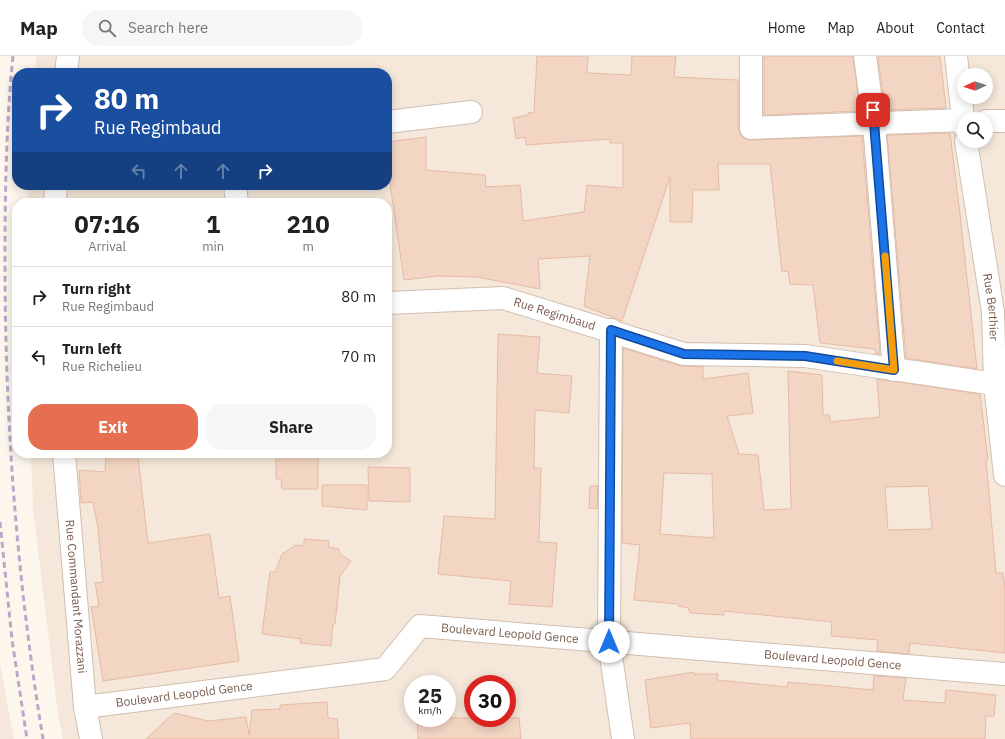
<!DOCTYPE html>
<html lang="en">
<head>
<meta charset="utf-8">
<style>
	body { margin:0; font-family:"IBM Plex Sans",sans-serif; background:#f6f6f6; color:#222; height:100vh; display:flex; flex-direction:column; font-size:15px; white-space:nowrap }
	* { box-sizing:border-box; margin:0 }
	p { font-size:13px; color:#767676 }
	.icon { flex:none; width:22px; height:22px; fill:none; stroke:currentColor; stroke-width:2; stroke-linecap:round; stroke-linejoin:round }
	.map { position:relative; flex:1; overflow:hidden }
	.details { position:absolute; left:12px; top:142px; width:380px; height:260px; display:flex; flex-direction:column; background:#fff; border-radius:16px; box-shadow:0 2px 10px #0003 }
	.details>* { flex:none }
	.top-card { position:absolute; left:12px; top:12px; width:380px; height:122px; border-radius:16px; box-shadow:0 2px 10px #0003; background:#1a4fa0; color:#fff; overflow:hidden }
	.needle { width:26px; rotate:266deg }
	.tools { position:absolute; left:957px; top:12px; display:grid; gap:8px }
	.tools a { display:grid; place-items:center; width:36px; height:36px; border-radius:50%; background:#fff; box-shadow:0 2px 10px #0003; font-size:20px }
	.speed { position:absolute; left:404px; top:619px; display:flex; gap:8px; font-size:20px; font-weight:700; text-align:center }
	.speed>* { display:grid; place-content:center; width:52px; height:52px; border-radius:50%; background:#fff; box-shadow:0 2px 10px #0003; line-height:1 }
	.speed small { font-size:10px; font-weight:400 }
	.speed .limit { border:6px solid #d22; background:#fff; color:#111 }
	.pin { position:absolute; display:grid; place-items:center; width:34px; height:34px; color:#fff; margin:-17px; border-radius:8px; box-shadow:0 2px 6px #0006 }
	.me { position:absolute; width:44px; margin:-22px; rotate:0deg; stroke-linejoin:round; filter:drop-shadow(0 0 3px #0008) }
	.turn { display:flex; align-items:center; gap:14px; height:84px; padding:0 16px; font-size:18px }
	.turn .icon { width:52px; height:52px; stroke-width:2.5 }
	.turn b { display:block; font-size:28px; line-height:34px }
	.lanes { display:flex; align-items:center; height:38px; padding:0 16px; background:#0003; justify-content:center; gap:20px; direction:ltr }
	.lanes .off { opacity:.35 }
	.eta { display:flex; justify-content:space-evenly; align-items:center; height:68px; text-align:center }
	.eta b { font-size:24px; font-weight:800; line-height:28px }
	.primary-button { display:flex; gap:8px; margin-top:auto; padding:8px 16px }
	.primary-button a { flex:1; height:46px; border-radius:16px; background:#e76f51; color:#fff; font-size:16px; font-weight:800; line-height:46px; text-align:center }
	.primary-button a+a { background:#f6f6f6; color:#222 }
	ul { padding:0; list-style:none }
	li { display:flex; align-items:center; gap:12px; height:60px; padding:0 16px; border-top:1px solid #e0e0e0 }
	li div { flex:1 }
	li b { display:block; font-size:15px }
	li em { font-style:normal }
	header { display:flex; align-items:center; gap:24px; box-sizing:border-box; height:56px; padding:0 20px; background:#fff; border-bottom:1px solid #e0e0e0 }
	header strong { font-size:19px }
	nav { display:flex; gap:22px; margin-inline-start:auto; font-size:14px }
	.search { width:280px; height:36px; background:#f6f6f6; display:flex; align-items:center; gap:10px; box-sizing:border-box; padding:0 14px; border-radius:16px; color:#767676; font-size:15px }
	.map>svg:first-child { display:block }
	.residential { fill:#f5e8da; fill-rule:evenodd }
	.building { fill:#f3d5c3; stroke:#e6bba3; fill-rule:evenodd }
	.lines { fill:none; stroke-linecap:round; stroke-linejoin:round }
	.minor-casing { stroke:#d1beb0; stroke-width:24 }
	.minor { stroke:#fff; stroke-width:22 }
	.rail { stroke:#b9a8c9; stroke-width:3; stroke-dasharray:6 4; stroke-linecap:butt }
	.route-casing { stroke:#114b97; stroke-width:10 }
	.route { stroke:#1a73e8; stroke-width:7 }
	.slow { stroke:#f59e0b; stroke-width:7 }
	.labels { text-anchor:middle; stroke-width:3; stroke-linejoin:round; paint-order:stroke }
	.street-label { font-size:12px; fill:#7a5c4d; stroke:#fffaf3 }
</style>
</head>
<body>
<header>
<strong>Map</strong>
<div class="search"><svg class="icon" aria-label="search" viewBox="0 0 24 24"><circle cx="10" cy="10" r="6"/><path d="M15 15l6 6"/></svg>Search here</div>
<nav><a>Home</a><a>Map</a><a>About</a><a>Contact</a></nav>
</header>
<div class="map">
<svg width="1005" height="683" viewBox="0 0 1005 683">
	<rect width="100%" height="100%" fill="#fdf6ec"/>
	<path class="residential" d="M36 0H1005V683H63L58 659 33 453 31 397H387V147H28L29 129H387V17H35ZM964 19H986V41H964ZM964 63H986V85H964ZM413 628H447V662H413ZM473 628H507V662H473Z
		M0 607 14 683H0Z"/>
	<path class="building" d="M537 0H588L587 17 631 19 632 0H676L674 21 738 24V72L740 79 745 83 751 84 862 80 880 298H876L875 293 820 287 813 229 790 228 788 215 782 216 770 108H718L719 134H693L692 166H670V121L622 265 584 250 590 200 538 203 540 233 477 221 438 220 404 224 389 121 387 122V86L426 81V114L485 119 486 131 520 129 523 165 584 156 587 129 623 132V87H610V83L526 89 525 81 516 83 513 62 528 59V57L534 56Z
		M764 0H853L860 55 764 59Z
		M878 0H940L946 52 885 54Z
		M950 77 960 158 977 313 906 302 887 79Z
		M498 278 540 281 537 317 572 320 569 357 535 354 534 412H541L539 486 557 487 552 551 509 548 511 525 438 518 444 460 495 463Z
		M623 292 681 310 703 311V323L748 317 753 357 727 360 739 398 758 399 764 454 791 453 788 315 822 319 823 359H830V366L880 361 877 323 980 338 988 403H986L996 517H1003L1005 534V597L910 587 909 598 877 595 878 584 831 580 832 566 724 555V559L690 557 688 552 678 550V548L634 544 640 489 622 487ZM664 417 712 418 714 482 660 478ZM928 430 932 473 888 474 885 431Z
		M106 397H127V401H138L148 487 210 478 219 542 230 540 239 605 103 625 91 551 99 550 95 527 103 526 98 472 93 446 81 447 79 414 105 416Z
		M276 397H318V433H282L281 423H276Z
		M368 411 410 412V446L369 445Z
		M322 429H367V454L322 450Z
		M590 430H598L597 453 589 452Z
		M304 483 329 485 328 491 339 493V497L351 505 340 520 335 568H333L331 590 300 587 301 583 262 578 270 516H275L282 498 296 489 304 490Z
		M694 616V618H718L717 624 787 631 788 626 873 634 874 620 906 622 903 644 945 647 946 634 996 639 994 660H986L985 683H691L690 667 651 672 645 624Z
		M327 646 328 662 337 663 339 683H146L174 657 208 665 246 661 249 679 252 654 280 653V649Z
		M417 662H519L521 683H418Z"/>
	<g class="lines">
		<defs>
			<g id="minor">
				<path d="M751 0V72L964 64"/>
				<path d="M865 0 874 68 894 314"/>
				<path d="M956 0 964 71"/>
				<path d="M66 17 68 0"/>
				<path d="M986 65H1005"/>
				<path d="M387 66 471 56"/>
				<path id="s1" d="M966 85 993 256 995 328 1005 419"/>
				<path d="M235 129 237 147"/>
				<path d="M55 147 56 129"/>
				<path id="s2" d="M387 247 503 242 684 298 805 300 995 328 1005 327"/>
				<path d="M611 274 609 586 623 683"/>
				<path id="s3" d="M64 397 85 651 91 683"/>
				<path id="s4" d="M85 651 385 613 420 570 1005 618"/>
			</g>
		</defs>
		<use href="#minor" class="minor-casing"/>
		<use href="#minor" class="minor"/>
		<path class="rail" d="M13 0C6 68 5 138 5 206 5 366 17 525 43 683
			M0 466 12 584 27 683"/>
	</g>
	<g class="lines">
		<defs>
			<path id="route" d="M609 586 611 274 684 298 805 300 894 314 873 54"/>
		</defs>
		<use href="#route" class="route-casing"/>
		<use href="#route" class="route"/>
		<path class="slow" d="M837 305 894 314 885 200"/>
	</g>
	<g class="labels">
		<g class="street-label">
			<text dy="4" stroke="none"><textPath href="#s1" startOffset="168">Rue Berthier</textPath></text>
			<text dy="4" stroke="none"><textPath href="#s2" startOffset="170">Rue Regimbaud</textPath></text>
			<text dy="4" stroke="none"><textPath href="#s3" startOffset="144">Rue Commandant Morazzani</textPath></text>
			<text dy="4" stroke="none"><textPath href="#s4" startOffset="448">Boulevard Leopold Gence</textPath></text>
			<text dy="4" stroke="none"><textPath href="#s4" startOffset="772">Boulevard Leopold Gence</textPath></text>
			<text dy="4" stroke="none"><textPath href="#s4" startOffset="100">Boulevard Leopold Gence</textPath></text>
		</g>
	</g>
</svg>
<div class="tools">
<a><svg class="needle" viewBox="-14 -14 28 28"><path d="M0-13l5 13h-10z" fill="#e53935"/><path d="M0 13l5-13h-10z" fill="#767676"/></svg></a>
<a><svg class="icon" aria-label="search" viewBox="0 0 24 24"><circle cx="10" cy="10" r="6"/><path d="M15 15l6 6"/></svg></a>
</div>
<div class="speed"><div>25<small>km/h</small></div><div class="limit">30</div></div>
<div class="pin" style="left:873px;top:54px;background:#d93025"><svg class="icon" aria-label="arrive" viewBox="0 0 24 24"><path d="M6 21V4h12l-3 4 3 4H6"/></svg></div>
<svg class="me" style="left:609px;top:586px" viewBox="-20 -20 40 40"><circle r="19" fill="#fff"/><path d="M0-13L10 11 0 6-10 11z" fill="#1a73e8"/></svg>
<div class="top-card">
<div class="turn"><svg class="icon" aria-label="right" viewBox="0 0 24 24"><path d="M7 20v-9h11M14 6l5 5-5 5"/></svg><div><b>80 m</b>Rue Regimbaud</div></div>
<div class="lanes"><svg class="icon off" aria-label="left" viewBox="0 0 24 24"><path d="M17 20v-9H6M10 6l-5 5 5 5"/></svg><svg class="icon off" aria-label="ahead" viewBox="0 0 24 24"><path d="M12 20V5M6 11l6-6 6 6"/></svg><svg class="icon off" aria-label="ahead" viewBox="0 0 24 24"><path d="M12 20V5M6 11l6-6 6 6"/></svg><svg class="icon" aria-label="right" viewBox="0 0 24 24"><path d="M7 20v-9h11M14 6l5 5-5 5"/></svg></div>
</div>
<section class="details">
<div class="eta">
<div><b>07:16</b><p>Arrival</p></div>
<div><b>1</b><p>min</p></div>
<div><b>210</b><p>m</p></div>
</div>
<ul>
<li><svg class="icon" aria-label="right" viewBox="0 0 24 24"><path d="M7 20v-9h11M14 6l5 5-5 5"/></svg><div><b>Turn right</b><p>Rue Regimbaud</p></div><em>80 m</em></li>
<li><svg class="icon" aria-label="left" viewBox="0 0 24 24"><path d="M17 20v-9H6M10 6l-5 5 5 5"/></svg><div><b>Turn left</b><p>Rue Richelieu</p></div><em>70 m</em></li>
</ul>
<div class="primary-button"><a>Exit</a><a>Share</a></div>
</section>
</div>
</body>
</html>
